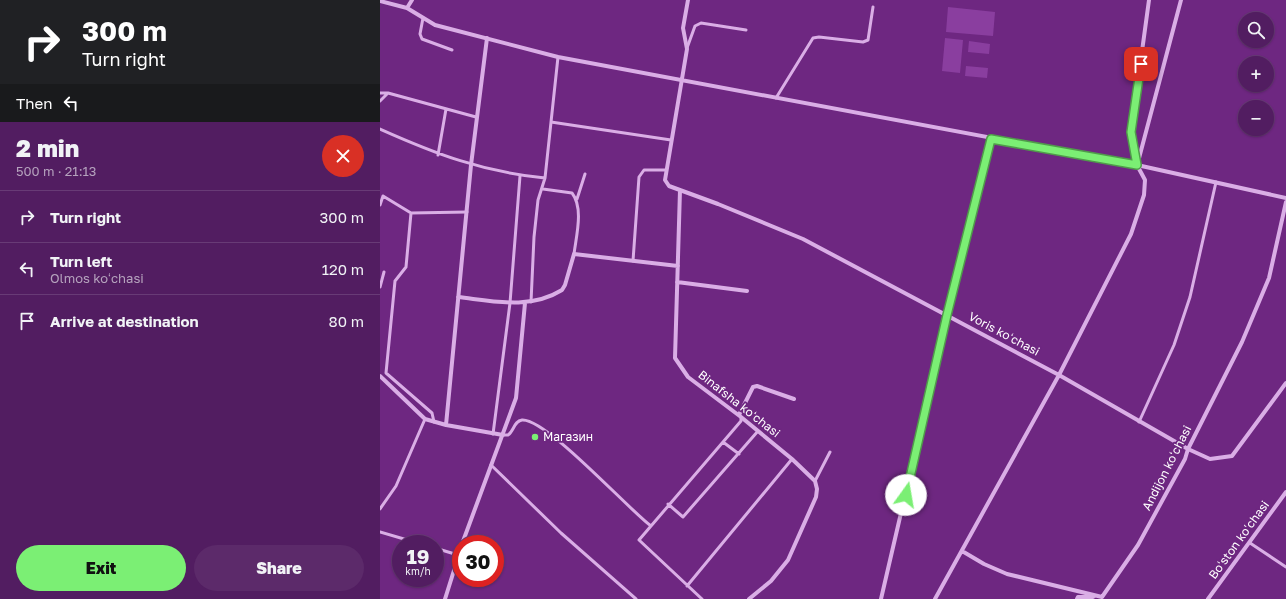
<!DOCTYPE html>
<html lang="en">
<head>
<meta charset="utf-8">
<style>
	body { margin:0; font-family:"Golos Text",sans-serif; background:#5c2a6a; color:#f1f3f6; height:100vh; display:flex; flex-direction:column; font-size:15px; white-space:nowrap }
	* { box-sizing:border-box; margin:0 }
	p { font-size:13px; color:#b5a2bd }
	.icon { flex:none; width:22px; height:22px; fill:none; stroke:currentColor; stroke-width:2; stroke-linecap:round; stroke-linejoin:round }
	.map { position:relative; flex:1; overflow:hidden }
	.drawer { display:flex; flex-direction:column; background:#521d61; width:380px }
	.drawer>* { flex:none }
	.banner { background:#202124; color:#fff; overflow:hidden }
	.buttons { position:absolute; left:858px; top:12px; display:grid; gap:8px }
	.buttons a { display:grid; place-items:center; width:36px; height:36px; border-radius:50%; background:#521d61; box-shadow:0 1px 3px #0004,0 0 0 1px #683b76; font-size:20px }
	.speed { position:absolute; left:12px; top:535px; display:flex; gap:8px; font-size:20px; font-weight:700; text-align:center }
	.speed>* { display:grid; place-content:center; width:52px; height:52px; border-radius:50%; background:#521d61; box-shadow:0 1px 3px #0004,0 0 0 1px #683b76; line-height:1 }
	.speed small { font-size:10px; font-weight:400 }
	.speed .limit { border:6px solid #d22; background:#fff; color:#111 }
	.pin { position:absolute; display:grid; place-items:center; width:34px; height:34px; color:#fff; margin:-17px; border-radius:8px; box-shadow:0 2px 6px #0006 }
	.me { position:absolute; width:44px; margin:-22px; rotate:13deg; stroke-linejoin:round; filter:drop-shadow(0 0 3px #0008) }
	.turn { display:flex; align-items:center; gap:14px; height:84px; padding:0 16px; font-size:18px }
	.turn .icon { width:52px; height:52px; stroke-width:2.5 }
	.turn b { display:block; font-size:28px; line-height:34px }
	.then { display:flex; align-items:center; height:38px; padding:0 16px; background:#0003; gap:8px; font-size:15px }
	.round { display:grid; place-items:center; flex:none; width:42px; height:42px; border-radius:21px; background:#5c2a6a }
	.overview { display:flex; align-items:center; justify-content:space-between; height:68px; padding:0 16px }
	h1 { font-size:24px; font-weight:800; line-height:30px }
	.primary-button { display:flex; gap:8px; margin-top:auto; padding:8px 16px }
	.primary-button a { flex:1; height:46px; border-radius:24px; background:#7bef74; color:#111; font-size:16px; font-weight:800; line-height:46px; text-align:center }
	.primary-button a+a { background:#5c2a6a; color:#f1f3f6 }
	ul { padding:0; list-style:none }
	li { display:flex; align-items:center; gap:12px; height:52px; padding:0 16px; border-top:1px solid #683b76 }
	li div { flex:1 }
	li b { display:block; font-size:15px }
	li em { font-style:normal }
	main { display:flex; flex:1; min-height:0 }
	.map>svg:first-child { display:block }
	.green { fill:#8a3e9f }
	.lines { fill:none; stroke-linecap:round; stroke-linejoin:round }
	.service { stroke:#daaee6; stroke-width:3 }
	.minor { stroke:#daaee6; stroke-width:4 }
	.route-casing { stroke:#509b4b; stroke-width:10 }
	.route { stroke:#7bef74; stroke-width:7 }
	.poi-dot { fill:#7bef74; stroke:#6e2781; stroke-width:1.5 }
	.labels { text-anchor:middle; stroke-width:3.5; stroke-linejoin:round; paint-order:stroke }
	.street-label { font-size:12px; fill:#fff; stroke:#6e2781 }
	.poi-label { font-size:12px; fill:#fff; stroke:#6e2781; text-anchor:start }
</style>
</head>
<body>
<main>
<section class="drawer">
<div class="banner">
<div class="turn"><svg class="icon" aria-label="right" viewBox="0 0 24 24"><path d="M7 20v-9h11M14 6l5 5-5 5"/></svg><div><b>300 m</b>Turn right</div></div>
<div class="then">Then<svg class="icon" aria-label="left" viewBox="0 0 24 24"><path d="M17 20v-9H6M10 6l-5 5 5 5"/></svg></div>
</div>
<div class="overview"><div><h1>2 min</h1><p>500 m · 21:13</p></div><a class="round" style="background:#d93025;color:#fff"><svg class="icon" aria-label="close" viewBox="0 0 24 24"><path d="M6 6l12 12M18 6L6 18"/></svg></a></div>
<ul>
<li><svg class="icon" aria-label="right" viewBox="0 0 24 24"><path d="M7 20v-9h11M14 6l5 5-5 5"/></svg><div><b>Turn right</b></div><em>300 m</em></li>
<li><svg class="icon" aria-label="left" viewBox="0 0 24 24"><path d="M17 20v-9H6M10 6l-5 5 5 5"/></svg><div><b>Turn left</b><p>Olmos koʻchasi</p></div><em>120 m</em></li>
<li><svg class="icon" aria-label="arrive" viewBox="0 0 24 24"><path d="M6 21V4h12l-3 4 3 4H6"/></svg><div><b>Arrive at destination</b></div><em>80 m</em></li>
</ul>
<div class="primary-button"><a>Exit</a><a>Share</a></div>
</section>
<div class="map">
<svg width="906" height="599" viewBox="0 0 906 599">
	<rect width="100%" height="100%" fill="#6e2781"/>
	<path class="green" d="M568 7 615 12 613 36 566 32Z
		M565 38 583 40 580 73 562 71Z
		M589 41 610 44 609 54 588 52Z
		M586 66 608 68 607 78 585 76Z"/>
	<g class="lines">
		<path class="service" d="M43 18 40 34 42 39 72 50
			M307 48 315 26 321 23 366 30
			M0 93H8L96 117
			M396 98 433 38 439 37 483 42 488 40 493 7
			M0 101 8 93
			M171 122 291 140
			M0 129C56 154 103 172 165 178L178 57
			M58 155 66 109
			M163 189 192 193C204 208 196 237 194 254
			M197 199 205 174
			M0 205 3 196 31 213 87 212
			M31 213 26 267 15 281 6 373 52 413 54 422
			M253 261 259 177 264 170H286
			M0 287 4 272
			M151 302 154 237 158 200 165 178
			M759 422 794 345 810 297 836 182
			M113 434 130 303 140 176
			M123 435H128C134 431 134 421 142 420 166 418 248 509 271 526
			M343 442 359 454
			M111 465 181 533 256 599
			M435 481 450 452
			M288 504 303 517 378 431
			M0 509 16 486 45 419
			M0 532 41 544
			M870 543 906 567
			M55 548 78 555
			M307 586 412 459
			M322 599 259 540 361 421V417"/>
		<path class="minor" d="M308 0 303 28 307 49 285 180 289 186 338 204 423 239 679 375 808 449 830 459 852 456 906 383
			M0 1 27 8 55 25 178 57 757 165 906 198
			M27 8 32 0
			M758 162 801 0
			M300 190 295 358 308 377 361 417 412 459 435 481 437 489 436 497 408 560 391 581 369 599
			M297 282 367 291
			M78 297C113 301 150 310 182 290L185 285 194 254 298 266
			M0 376 45 419 66 425 123 435
			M359 415 373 387 377 386 414 399
			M66 425 91 165 107 38
			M82 544 136 398 145 303
			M582 551 604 564 627 574 722 597 758 545 805 459 808 449 862 342 889 278 906 202
			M65 599 81 548
			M501 599 567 315 611 139
			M555 599 679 375 751 234 764 195 765 180 757 165 751 132 769 0
			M697 599 698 597H713
			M828 599 906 492"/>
	</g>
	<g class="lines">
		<defs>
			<path id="route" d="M526 495 567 315 611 139 757 165 751 132 761 64"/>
		</defs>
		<use href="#route" class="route-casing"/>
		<use href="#route" class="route"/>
	</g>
	<circle class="poi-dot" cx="155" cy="437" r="4"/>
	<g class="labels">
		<g class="street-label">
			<text transform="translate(624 334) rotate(28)" y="4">Voris koʻchasi</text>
			<text transform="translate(359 404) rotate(38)" y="4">Binafsha koʻchasi</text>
			<text transform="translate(787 468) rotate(-63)" y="4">Andijon koʻchasi</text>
			<text transform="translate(859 540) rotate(-54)" y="4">Boʻston koʻchasi</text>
		</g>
		<g class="poi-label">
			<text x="163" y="441">Магазин</text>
		</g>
	</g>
</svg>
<div class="buttons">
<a><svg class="icon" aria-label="search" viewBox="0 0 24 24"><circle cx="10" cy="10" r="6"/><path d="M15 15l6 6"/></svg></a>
<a>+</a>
<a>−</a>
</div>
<div class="speed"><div>19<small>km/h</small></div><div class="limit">30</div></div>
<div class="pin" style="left:761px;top:64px;background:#d93025"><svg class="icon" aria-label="arrive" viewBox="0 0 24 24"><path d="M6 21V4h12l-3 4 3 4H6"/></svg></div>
<svg class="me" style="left:526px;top:495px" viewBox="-20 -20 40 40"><circle r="19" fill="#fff"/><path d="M0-13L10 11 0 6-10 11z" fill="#7bef74"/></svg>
</div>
</main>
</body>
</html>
